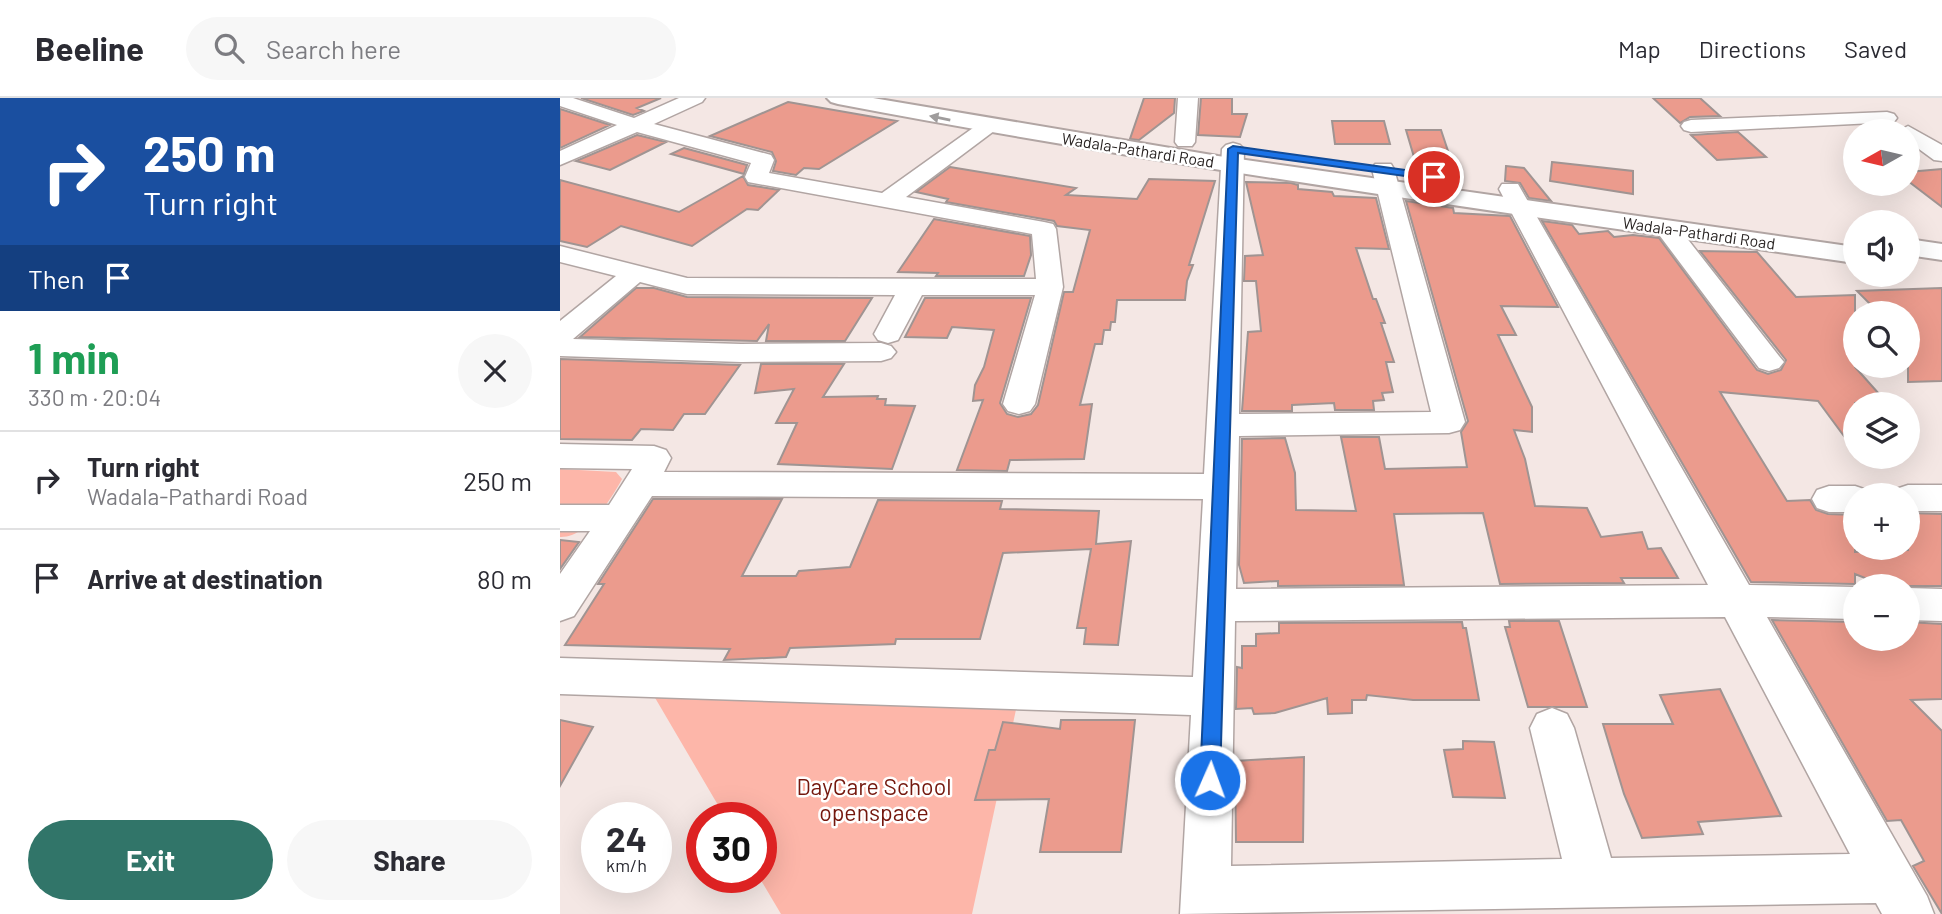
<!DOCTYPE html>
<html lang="en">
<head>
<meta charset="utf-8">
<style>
	body { margin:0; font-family:Barlow,sans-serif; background:#f7f7f7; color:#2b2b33; height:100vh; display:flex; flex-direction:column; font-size:26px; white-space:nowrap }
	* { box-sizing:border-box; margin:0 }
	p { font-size:23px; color:#7c7c81 }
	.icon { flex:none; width:38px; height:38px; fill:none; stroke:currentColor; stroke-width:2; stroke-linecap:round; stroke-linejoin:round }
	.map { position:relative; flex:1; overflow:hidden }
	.panel { display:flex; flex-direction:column; background:#fff; width:560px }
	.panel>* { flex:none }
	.guide { background:#1a4fa0; color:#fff; overflow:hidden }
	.needle { width:46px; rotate:262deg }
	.tools { position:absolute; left:1283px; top:21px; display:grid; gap:14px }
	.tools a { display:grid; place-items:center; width:77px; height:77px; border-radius:50%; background:#fff; box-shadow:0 7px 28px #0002; font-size:35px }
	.speed { position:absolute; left:21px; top:704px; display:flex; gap:14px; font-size:35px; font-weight:700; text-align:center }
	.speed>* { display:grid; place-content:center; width:91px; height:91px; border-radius:50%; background:#fff; box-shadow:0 7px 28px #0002; line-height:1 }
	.speed small { font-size:18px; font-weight:400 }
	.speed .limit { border:10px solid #d22; background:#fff; color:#111 }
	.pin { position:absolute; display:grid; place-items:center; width:60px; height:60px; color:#fff; margin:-30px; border:4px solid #fff; border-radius:50%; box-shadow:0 2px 7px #0007 }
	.me { position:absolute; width:77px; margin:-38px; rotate:2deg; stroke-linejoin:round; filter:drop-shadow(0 0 5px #0008) }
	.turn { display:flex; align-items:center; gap:24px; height:147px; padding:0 28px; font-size:32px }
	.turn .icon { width:91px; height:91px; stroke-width:2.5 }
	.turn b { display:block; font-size:49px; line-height:60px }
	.then { display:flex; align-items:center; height:66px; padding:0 28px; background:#0003; gap:14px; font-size:26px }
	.round { display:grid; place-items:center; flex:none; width:74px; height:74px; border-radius:37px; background:#f7f7f7 }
	.summary { display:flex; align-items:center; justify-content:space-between; height:119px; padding:0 28px }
	h1 { font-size:42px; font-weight:700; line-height:52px; color:#1e9e55 }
	.cta { display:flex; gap:14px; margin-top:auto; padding:14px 28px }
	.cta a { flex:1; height:80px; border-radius:42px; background:#317569; color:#fff; font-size:28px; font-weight:700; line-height:80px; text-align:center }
	.cta a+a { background:#f7f7f7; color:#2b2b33 }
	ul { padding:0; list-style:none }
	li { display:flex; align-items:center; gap:21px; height:98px; padding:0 28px; border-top:2px solid #e1e1e2 }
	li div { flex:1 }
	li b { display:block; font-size:26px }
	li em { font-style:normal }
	header { display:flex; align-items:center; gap:42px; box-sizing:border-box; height:98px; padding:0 35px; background:#fff; border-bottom:2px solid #e1e1e2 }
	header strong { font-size:33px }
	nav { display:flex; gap:38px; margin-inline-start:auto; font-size:24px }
	.search { width:490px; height:63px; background:#f7f7f7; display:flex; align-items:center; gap:18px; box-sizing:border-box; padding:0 24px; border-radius:38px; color:#7c7c81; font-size:26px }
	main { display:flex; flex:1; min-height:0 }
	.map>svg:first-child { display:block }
	.green { fill:#fdb6a9 }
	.building { fill:#eb9b8d; stroke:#a09492; stroke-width:2 }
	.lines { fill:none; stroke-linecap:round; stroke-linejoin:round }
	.minor-casing { stroke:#b1a5a3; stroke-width:3 }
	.secondary-casing { stroke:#b1a5a3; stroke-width:4 }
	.minor { fill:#fff; fill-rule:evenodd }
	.secondary { fill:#fff; fill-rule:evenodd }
	.oneway { fill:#9f9c9c }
	.route { fill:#1a73e8; stroke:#114b97; stroke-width:2 }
	.labels { text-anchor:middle; stroke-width:5; stroke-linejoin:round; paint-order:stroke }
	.far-street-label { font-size:16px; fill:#292423; stroke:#fff }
	.near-park-label { font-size:23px; fill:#74170d; stroke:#fff }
</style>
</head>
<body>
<header>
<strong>Beeline</strong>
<div class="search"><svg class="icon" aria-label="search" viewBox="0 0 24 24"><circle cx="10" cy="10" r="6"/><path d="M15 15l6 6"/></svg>Search here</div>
<nav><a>Map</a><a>Directions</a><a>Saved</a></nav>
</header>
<main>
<section class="panel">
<div class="guide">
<div class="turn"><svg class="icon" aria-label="right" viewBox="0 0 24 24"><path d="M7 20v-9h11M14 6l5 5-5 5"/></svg><div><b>250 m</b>Turn right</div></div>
<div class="then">Then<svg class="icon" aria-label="arrive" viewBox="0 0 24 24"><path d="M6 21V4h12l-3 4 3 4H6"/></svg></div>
</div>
<div class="summary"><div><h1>1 min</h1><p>330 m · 20:04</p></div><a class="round"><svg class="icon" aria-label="close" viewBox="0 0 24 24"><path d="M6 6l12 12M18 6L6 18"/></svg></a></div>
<ul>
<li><svg class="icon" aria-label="right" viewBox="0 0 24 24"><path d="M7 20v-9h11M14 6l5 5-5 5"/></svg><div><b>Turn right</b><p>Wadala-Pathardi Road</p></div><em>250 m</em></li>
<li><svg class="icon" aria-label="arrive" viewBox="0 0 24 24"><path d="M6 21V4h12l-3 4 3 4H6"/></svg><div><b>Arrive at destination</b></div><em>80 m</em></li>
</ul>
<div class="cta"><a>Exit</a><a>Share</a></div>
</section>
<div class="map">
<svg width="1382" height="816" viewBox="0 0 1382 816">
	<rect width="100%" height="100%" fill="#f4e7e4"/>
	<path class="green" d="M0 371 56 374 62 381C51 402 26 440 0 439Z
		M84 581 460 593 412 816H221L199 779 201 719H165Z"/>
	<path class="building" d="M21 0H101L77 10 84 13 73 17Z
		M584 0H615L614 15 579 42 570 41Z
		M641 0H672V16H687L680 39 638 37Z
		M1093 0H1140L1160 18 1130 19 1120 25Z
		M228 4 337 23 259 71 244 70 236 77 213 73 216 63 212 54 150 38Z
		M0 11 50 27 0 50Z
		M772 23H824L830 46H775Z
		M846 32H881L890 59H854Z
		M1178 34 1206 59 1157 62 1131 37Z
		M77 37 106 44 50 72 16 63Z
		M124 50 187 67 184 76 111 56Z
		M992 64 1073 73V96L990 83Z
		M946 68 964 70 991 103 969 100 960 85 945 83Z
		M390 69 516 90 506 97 577 101 589 81 655 83 629 167H633L627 183 625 202H557L555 224H551L550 232H544L542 246H535L520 307 532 306 524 361 450 362 447 373 397 372 423 302 413 303 415 287 424 269 434 232 392 229 387 240 345 239 365 200H471L440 305 447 316 458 319 471 316 478 307 504 194H513L530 132 497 128 494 123 386 104 388 101 356 94Z
		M1382 71V109L1348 83V74Z
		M183 78 188 87 219 92 198 112 187 111 132 148 61 128 27 149 0 143V82L119 114Z
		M686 84 731 85 738 87V91L772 94 774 98 816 100 829 151 796 150 813 201H816L825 225H821L834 264H826L833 294 822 295 824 302 813 303 814 312H775L774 305 732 307V313H682L688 234 701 233 696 183H684L685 158 703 157Z
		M846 103 893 110 894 115 950 118 998 209 941 208 956 237H938L972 309V334L954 332 965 361 975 408 1027 410 1041 439 1082 434 1088 451 1101 450 1118 480H1061L1064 485 940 486 923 415 834 416 844 487 718 488V483L684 485 679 467 682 341 725 340 735 375 736 412 796 413 781 339H819L825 371 907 369 901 334 908 323Z
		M374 121 470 138 471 157 464 178H376L378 175 338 174Z
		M982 123 1012 127 1019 136 1048 133 1054 139 1073 137 1099 140 1197 272 1208 276 1221 272 1226 262 1140 153 1197 154 1236 199 1295 197V269L1328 306 1295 305V353L1258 303 1160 294 1227 403 1250 402 1256 412 1268 416 1295 417V454L1348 452V415L1382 416V488H1325L1295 476V486L1191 484Z
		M76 190H94L127 199 312 200 285 243H206L209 226 197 243 20 239Z
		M1382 190V283L1348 284V215H1319L1297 193Z
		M0 261 180 267 145 316H124L113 332 81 331 72 342 0 341Z
		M201 266H284L263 299 318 298 317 301H326L325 307 355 308 332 371 218 366 237 325H216L234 291 195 295Z
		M93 401H222L182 478H236L239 473 290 469 318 402 442 403 440 411 539 413 536 446 571 443 558 547 524 546 526 530H517L531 451 443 455 420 541H336L335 546 230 550 226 559 164 562 170 551 5 547 44 486H38Z
		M0 442 19 444 0 471Z
		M1212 522 1295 524V541H1348V524L1382 526V601L1351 602 1382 633V816L1353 768 1364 763 1341 722 1327 723Z
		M949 523H999L1027 609H968L945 529H950Z
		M902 524 903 530H906L919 602H853L807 597 806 602H792V615L768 616 767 600 715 615 694 616 692 610 676 611 677 569 682 570V548H696V536L719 535V525Z
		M1160 591 1221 718 1138 724 1143 736 1082 740 1064 696 1043 626H1113L1100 597Z
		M0 622 33 629 0 688Z
		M501 622H575L561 754H480L489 701 415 702 429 652H435L443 624 500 631Z
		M903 643 934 644 945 700 893 699 884 652 903 651Z
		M744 659 743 744H676L675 663Z"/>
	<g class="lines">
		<defs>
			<path id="minor" d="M0 0H13L74 20 119 0H145L142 4 94 26 211 57 214 62 209 75 322 95 420 25H434L437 29 434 33 346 99 484 124 493 126 496 131 503 189 475 306 470 313 459 316 448 313 443 306 475 197H362L338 242 328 245 318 242 314 236 335 197 127 196 80 184 13 241 181 246 321 245 331 248 336 254 331 260 321 263 181 264 0 258V223L56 178 0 164V148L127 180 476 181 472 136 188 84 185 79 191 65 77 34 0 67V53L57 27 0 8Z
				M618 0H638L635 44 632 48H618L615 44Z
				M1327 14 1334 16 1337 20 1334 24 1131 34 1124 32 1121 28 1124 24 1131 22Z
				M1348 28 1382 47V63L1374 62 1348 43V33H1338Z
				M673 45 680 47 684 51 679 316 871 314 812 71 815 66H831L834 71 905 324 900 332 889 335 679 338 676 491 1148 487 939 91 942 86H958L1189 487 1295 489V521L1207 519 1367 798 1374 816H1322L1316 805 620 816 631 617 0 596V560L633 579 643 401 92 398 14 518 0 523V476L30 433H0V407H49L72 371 0 370V346L94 348 106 352 111 360 104 374 644 376 662 51 666 47ZM1165 519 1290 756 1051 760 1014 630 1007 616 992 610 977 616 970 630 1002 761 671 768 675 523Z
				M1106 123 1115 125 1219 258 1224 264 1219 270 1209 273 1199 270 1094 130 1097 125Z
				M1348 387H1382V413H1348V397H1332L1336 391Z
				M1269 388H1295L1307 392 1310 397H1295V414H1269L1257 410 1252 401 1257 392Z
				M1348 490 1382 491V523L1348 522Z"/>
			<path id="secondary" d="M267 0H313L658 58 1295 149V165C955 116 615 70 278 6L271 4Z
				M1348 141 1382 146V162L1348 157Z"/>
		</defs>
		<use href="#minor" class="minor-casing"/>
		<use href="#secondary" class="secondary-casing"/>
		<use href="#minor" class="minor"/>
		<use href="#secondary" class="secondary"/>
	</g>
	<defs><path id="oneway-solid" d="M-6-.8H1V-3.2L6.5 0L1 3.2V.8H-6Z" transform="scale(1.75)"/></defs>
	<use class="oneway" href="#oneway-solid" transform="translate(380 20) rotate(-169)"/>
	<path class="route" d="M673 48 874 76 879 79 874 82 678 55 660 682 657 689 650 692 643 689 640 682 668 51Z"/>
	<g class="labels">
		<g class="far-street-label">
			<text transform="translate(578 52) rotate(9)" y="6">Wadala-Pathardi Road</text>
			<text transform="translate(1139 135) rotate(8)" y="6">Wadala-Pathardi Road</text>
		</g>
		<g class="near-park-label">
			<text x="314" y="697">DayCare School<tspan x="314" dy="26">openspace</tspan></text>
		</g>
	</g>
</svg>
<div class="tools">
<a><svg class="needle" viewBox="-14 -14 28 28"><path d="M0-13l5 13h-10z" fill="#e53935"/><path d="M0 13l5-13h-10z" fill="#7c7c81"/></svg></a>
<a><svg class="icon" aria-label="sound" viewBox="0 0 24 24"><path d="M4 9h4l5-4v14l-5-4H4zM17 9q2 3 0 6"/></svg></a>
<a><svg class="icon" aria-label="search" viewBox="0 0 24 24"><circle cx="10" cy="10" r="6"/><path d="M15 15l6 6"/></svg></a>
<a><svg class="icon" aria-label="layers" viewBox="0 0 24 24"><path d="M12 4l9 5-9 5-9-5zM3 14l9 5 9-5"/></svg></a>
<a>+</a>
<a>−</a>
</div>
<div class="speed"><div>24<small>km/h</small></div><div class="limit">30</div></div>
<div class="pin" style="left:874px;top:79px;background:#d93025"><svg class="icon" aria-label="arrive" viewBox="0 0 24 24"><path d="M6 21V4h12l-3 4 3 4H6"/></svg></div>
<svg class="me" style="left:650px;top:682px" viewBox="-20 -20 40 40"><circle r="17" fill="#1a73e8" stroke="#fff" stroke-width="3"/><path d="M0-11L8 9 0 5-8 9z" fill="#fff"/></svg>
</div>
</main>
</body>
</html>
